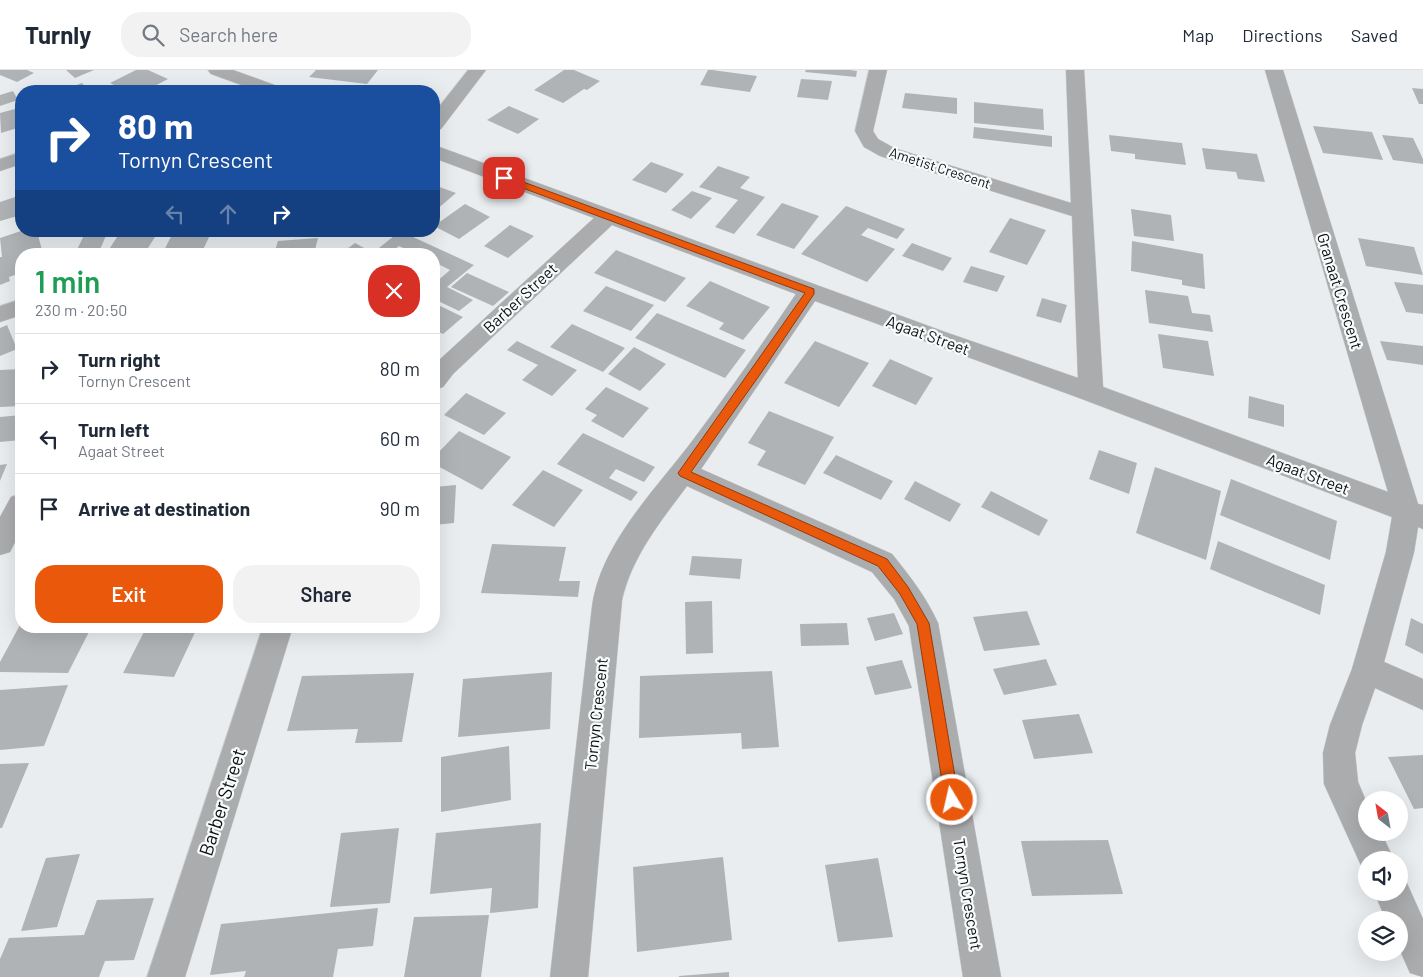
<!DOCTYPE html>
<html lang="en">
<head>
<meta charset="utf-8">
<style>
	body { margin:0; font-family:Barlow,sans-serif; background:#f2f2f3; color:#1f2937; height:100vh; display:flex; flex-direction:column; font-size:19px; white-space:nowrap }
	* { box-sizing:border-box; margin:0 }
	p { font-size:16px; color:#747a83 }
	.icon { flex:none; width:28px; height:28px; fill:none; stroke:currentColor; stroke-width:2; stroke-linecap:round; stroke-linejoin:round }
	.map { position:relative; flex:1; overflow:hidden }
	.drawer { position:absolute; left:15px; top:178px; width:425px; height:385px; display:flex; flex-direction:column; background:#fff; border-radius:20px; box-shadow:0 5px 20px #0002 }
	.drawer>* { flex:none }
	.hud { position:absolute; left:15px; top:15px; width:425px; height:152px; border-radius:20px; box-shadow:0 5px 20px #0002; background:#1a4fa0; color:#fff; overflow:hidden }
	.needle { width:32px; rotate:329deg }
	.tools { position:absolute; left:1358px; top:721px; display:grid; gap:10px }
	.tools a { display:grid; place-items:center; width:50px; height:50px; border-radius:50%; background:#fff; box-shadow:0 5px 20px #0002; font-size:25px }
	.pin { position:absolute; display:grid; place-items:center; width:42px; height:42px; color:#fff; margin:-21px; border-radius:10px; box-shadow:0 2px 8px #0006 }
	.me { position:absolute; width:55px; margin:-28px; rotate:351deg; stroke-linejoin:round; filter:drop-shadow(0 0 4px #0008) }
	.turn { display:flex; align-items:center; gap:18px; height:105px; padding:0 20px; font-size:22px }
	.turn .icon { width:65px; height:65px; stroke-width:2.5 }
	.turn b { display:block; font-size:35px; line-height:42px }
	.lanes { display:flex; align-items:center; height:48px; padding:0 20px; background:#0003; justify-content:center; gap:25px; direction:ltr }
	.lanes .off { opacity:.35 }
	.round { display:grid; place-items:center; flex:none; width:52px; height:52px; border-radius:20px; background:#f2f2f3 }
	.head { display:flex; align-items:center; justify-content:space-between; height:85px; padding:0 20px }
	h1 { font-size:30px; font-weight:600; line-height:38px; color:#1e9e55 }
	.primary-button { display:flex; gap:10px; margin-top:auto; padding:10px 20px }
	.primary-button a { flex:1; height:58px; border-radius:20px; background:#ea580c; color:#fff; font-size:20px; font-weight:600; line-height:58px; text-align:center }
	.primary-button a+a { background:#f2f2f3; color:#1f2937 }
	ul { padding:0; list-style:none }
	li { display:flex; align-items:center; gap:15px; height:70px; padding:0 20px; border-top:1px solid #e0e1e3 }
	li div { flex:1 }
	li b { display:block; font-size:19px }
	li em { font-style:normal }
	header { display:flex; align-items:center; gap:30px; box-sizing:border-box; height:70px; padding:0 25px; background:#fff; border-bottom:1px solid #e0e1e3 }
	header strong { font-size:24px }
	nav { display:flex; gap:28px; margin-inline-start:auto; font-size:18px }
	.search { width:350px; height:45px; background:#f2f2f3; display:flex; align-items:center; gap:12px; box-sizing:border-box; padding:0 18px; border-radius:20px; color:#747a83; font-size:19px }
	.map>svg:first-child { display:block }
	.building { fill:#b0b3b5 }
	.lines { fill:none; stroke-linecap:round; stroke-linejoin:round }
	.minor-casing { stroke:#c7c9cb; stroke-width:1 }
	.minor { fill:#abacad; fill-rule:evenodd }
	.route { fill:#ea580c; stroke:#983908 }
	.labels { text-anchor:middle; stroke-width:4.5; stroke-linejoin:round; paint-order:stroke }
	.far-street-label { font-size:14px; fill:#0d0e0f; stroke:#f7fbfc }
	.street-label { font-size:16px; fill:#0d0e0f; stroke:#f7fbfc }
	.near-street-label { font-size:19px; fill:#0d0e0f; stroke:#f7fbfc }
</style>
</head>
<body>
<header>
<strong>Turnly</strong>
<div class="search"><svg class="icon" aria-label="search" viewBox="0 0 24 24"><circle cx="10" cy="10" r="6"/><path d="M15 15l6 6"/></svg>Search here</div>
<nav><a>Map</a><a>Directions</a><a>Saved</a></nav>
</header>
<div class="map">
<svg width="1423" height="907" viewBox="0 0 1423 907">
	<rect width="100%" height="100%" fill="#eaedef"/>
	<path class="building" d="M0 0H27L34 3 17 12 0 5Z
		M66 0H94L75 8Z
		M136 0H148L168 9 145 21H126L110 13Z
		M316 0H378L367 14 309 7Z
		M564 0H574L600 11 587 20 584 19 563 33 534 20Z
		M708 0H712L757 6 750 22 700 15Z
		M806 0H850L857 1 856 7 805 2Z
		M801 9 832 11 828 30 797 27Z
		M82 13 90 21H60Z
		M1412 18 1423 19V34H1419Z
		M13 21 18 30 0 36V25Z
		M905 23 957 28V44L902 38Z
		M974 32 1043 39 1044 60 974 53Z
		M509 36 539 49 518 64 487 50Z
		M15 39 18 49 21 48V57L1 63 0 43Z
		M1313 56 1372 62 1383 90 1323 83Z
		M974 57 1052 66V77L973 68Z
		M1109 65 1182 73 1186 95 1135 89V84L1111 81Z
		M1382 65 1413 68 1423 89V94L1393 90Z
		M1202 78 1257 84 1265 112 1238 109 1236 102 1206 99Z
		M651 92 684 104 666 123 632 110Z
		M718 96 750 107 740 118 765 127 734 164 715 157 738 130 699 117Z
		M434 115 456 123 435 141 434 140Z
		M692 121 712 128 691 149 671 140Z
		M21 125V145L0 151V132Z
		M782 133 819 146 794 179 756 165Z
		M465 134 490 147 459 169 434 156Z
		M846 136 905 159 897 169 868 158 861 165 895 179 867 212 801 184Z
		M1131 139 1171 145 1174 171 1134 166Z
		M1010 148 1046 160 1027 195 989 182Z
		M510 155 534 166 508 188 484 176Z
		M21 161H37L43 184H21V203L9 207 10 211 0 215V187H2L0 168Z
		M86 161H108L98 184H75Z
		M121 161H159L144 184H106Z
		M174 161H212L201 184H162Z
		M400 161 474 195 447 217 473 230 459 241 434 229V214L450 200 434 192V184H416L399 176 390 183 379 178Z
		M318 168 314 184H274L278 171Z
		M1358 168 1414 177 1423 205 1366 196Z
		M1132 171 1203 184 1205 219 1182 215V210L1131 201Z
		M355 173 375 184H340Z
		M912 173 952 188 943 201 902 186Z
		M616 180 686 208 665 232 594 203Z
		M971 196 1005 206 997 222 963 212Z
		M467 203 509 222 493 236 451 217Z
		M710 211 770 237 743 270 719 259 724 253 686 236Z
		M1394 212 1423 215V244L1406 242Z
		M606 216 654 235 631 261 583 241Z
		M1145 220 1188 226 1192 243 1210 245 1213 262 1149 253Z
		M1042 228 1067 235 1061 253 1036 246Z
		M434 233 463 247 443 264 434 260Z
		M657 243 746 280 725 308 635 268Z
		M572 254 625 278 603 302 550 277Z
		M7 255 17 279 0 286V258Z
		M1158 264 1208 271 1214 306 1163 298Z
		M517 271 577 300 552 326 522 310 538 295 507 280Z
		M815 271 869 293 839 337 784 313Z
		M1380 271 1423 276V295L1387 290Z
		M634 277 666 294 640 321 608 304Z
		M890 289 933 308 916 335 872 316Z
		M21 299V336L0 337V300Z
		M606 317 649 338 623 368 591 351 597 345 585 339Z
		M466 323 506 343 484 365 444 345Z
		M1249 326 1284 335V357L1248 348Z
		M769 341 834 367 805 415 757 395 766 381 748 373Z
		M21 345V370L0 372V347Z
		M459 361 511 387 482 420 434 394V387Z
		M583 363 655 397 644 412 616 399 609 408 638 422 631 431 557 394Z
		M1099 380 1137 393 1129 424 1089 409Z
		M836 385 893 411 881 430 823 403Z
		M7 394 0 411V395Z
		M1155 397 1221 421 1206 490 1136 463Z
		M543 400 583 420 554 457 512 435Z
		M1231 409 1337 451 1330 490 1220 445Z
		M915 411 961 434 950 452 904 429Z
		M456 415 454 453 434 455V417Z
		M991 421 1048 450 1039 466 981 437Z
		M1218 471 1325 515 1320 545 1210 499Z
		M492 474 566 477 559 511H580L578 527 481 523Z
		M692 486 742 489 740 509 689 505Z
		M712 531 713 583 686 584 685 532Z
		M1027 541 1040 575 984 581 973 547Z
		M894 543 903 564 875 571 867 548Z
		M1411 548 1423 554V584L1405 575Z
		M21 553V556H92L68 603 0 602V592Z
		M847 553 849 575 801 576 800 554Z
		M147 556 197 558 174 607 123 603Z
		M1046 589 1057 615 1004 625 993 599Z
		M902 590 912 618 875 625 866 597Z
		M772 601 779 677 742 679 741 663 639 668 640 606Z
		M552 602 550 659 458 667 463 609Z
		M414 603 402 672 355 673 358 659 287 661 302 606Z
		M68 615 44 676 0 680V620Z
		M1079 644 1093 683 1034 689 1022 650Z
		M509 676 511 730 441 742V687Z
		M1423 685V738L1414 739 1388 687Z
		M29 693 2 758H0V694Z
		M541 753 538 838 490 843 492 818 430 824 436 763Z
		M399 758 390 833 330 837 341 763Z
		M1108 770 1123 824 1032 826 1021 771Z
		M80 784 57 857 21 861 46 788Z
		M723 787 732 870 637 882 633 797Z
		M878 788 893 867 838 872 825 795Z
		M154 828 134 890 105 891 99 907H0V889L9 868 84 865 97 830Z
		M378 838 373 876 338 879 333 907H244L246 901 210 905 221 854Z
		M489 845 481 907H404L414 847Z
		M729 902V907H679V906Z"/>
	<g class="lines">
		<defs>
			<path id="minor" d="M208 0H233L280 17 283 21H258L211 4Z
				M468 0H486L441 59 434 61V43Z
				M869 0H887L873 61 878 69 894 78 1071 133 1066 0H1084L1103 317 1388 422 1265 0H1283L1418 434 1423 435V459L1418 457 1414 482 1384 592 1423 609V640L1375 618 1362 655 1355 683 1358 712 1366 731V762H1381L1394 790H1366V803L1364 802 1324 714 1323 683 1330 655 1352 599 1386 482 1392 447 1082 329 815 231 701 399 892 484C910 506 926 527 938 553L1001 907H963L909 556 894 529 872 502 687 416C661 451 632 486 622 530L588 907H550L592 537C600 474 657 418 693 370 729 322 763 273 796 224L612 155 453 304 443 317 434 320V295L437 292 594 148 434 88V75L945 262 1078 308 1072 146 880 86 864 77 855 61Z
				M21 82V94L0 101V89Z
				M21 229V245L0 252V236Z
				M21 424V460L10 482 0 485V447L11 427Z
				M263 556H293L185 907H147Z
				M1399 807 1405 809 1423 849V907L1410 903 1399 878V850H1386L1374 822H1399Z"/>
		</defs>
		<use href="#minor" class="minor-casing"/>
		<use href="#minor" class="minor"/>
	</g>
	<path class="route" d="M501 106H507L814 219V224L761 303 691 402 887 489 908 517 929 553 959 730 957 735 952 737 947 735 945 730 917 554 900 524 878 496 680 406 678 403 805 223 501 110Z"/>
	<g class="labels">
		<g class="far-street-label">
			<text transform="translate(940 98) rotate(18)" y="5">Ametist Crescent</text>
		</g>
		<g class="street-label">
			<text transform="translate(1340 221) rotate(73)" y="6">Granaat Crescent</text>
			<text transform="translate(520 228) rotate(-43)" y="6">Barber Street</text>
			<text transform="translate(928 265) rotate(20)" y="6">Agaat Street</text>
			<text transform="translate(1308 404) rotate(21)" y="6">Agaat Street</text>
			<text transform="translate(596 644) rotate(-84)" y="6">Tornyn Crescent</text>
			<text transform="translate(968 824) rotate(81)" y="6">Tornyn Crescent</text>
		</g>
		<g class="near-street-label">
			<text transform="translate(222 732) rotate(-72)" y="7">Barber Street</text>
		</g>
	</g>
</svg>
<div class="tools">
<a><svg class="needle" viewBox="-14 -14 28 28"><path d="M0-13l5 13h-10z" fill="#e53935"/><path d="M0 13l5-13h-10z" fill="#747a83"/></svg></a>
<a><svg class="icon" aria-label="sound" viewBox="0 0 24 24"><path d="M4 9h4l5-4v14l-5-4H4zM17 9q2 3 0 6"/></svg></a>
<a><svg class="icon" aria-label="layers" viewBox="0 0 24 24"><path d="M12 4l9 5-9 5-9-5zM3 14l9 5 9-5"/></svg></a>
</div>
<div class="pin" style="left:504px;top:108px;background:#d93025"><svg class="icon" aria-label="arrive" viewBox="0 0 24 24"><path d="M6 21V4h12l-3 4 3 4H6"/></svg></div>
<svg class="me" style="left:952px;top:730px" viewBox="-20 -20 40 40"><circle r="17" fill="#ea580c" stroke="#fff" stroke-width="3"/><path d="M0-11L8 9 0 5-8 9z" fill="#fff"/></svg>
<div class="hud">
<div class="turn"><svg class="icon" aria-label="right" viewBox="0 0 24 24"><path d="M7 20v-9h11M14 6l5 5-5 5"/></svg><div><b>80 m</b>Tornyn Crescent</div></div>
<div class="lanes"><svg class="icon off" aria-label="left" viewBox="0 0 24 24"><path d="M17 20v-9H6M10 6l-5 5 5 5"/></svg><svg class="icon off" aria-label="ahead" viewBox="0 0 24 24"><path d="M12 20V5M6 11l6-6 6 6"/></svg><svg class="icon" aria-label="right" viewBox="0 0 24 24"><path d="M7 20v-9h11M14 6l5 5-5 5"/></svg></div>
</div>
<section class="drawer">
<div class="head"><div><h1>1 min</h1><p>230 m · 20:50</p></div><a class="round" style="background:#d93025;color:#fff"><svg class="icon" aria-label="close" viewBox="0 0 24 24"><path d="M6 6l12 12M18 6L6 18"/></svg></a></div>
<ul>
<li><svg class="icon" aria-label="right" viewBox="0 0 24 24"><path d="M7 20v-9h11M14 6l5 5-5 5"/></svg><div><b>Turn right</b><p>Tornyn Crescent</p></div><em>80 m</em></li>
<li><svg class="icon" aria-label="left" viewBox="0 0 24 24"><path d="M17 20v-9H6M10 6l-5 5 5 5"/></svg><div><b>Turn left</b><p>Agaat Street</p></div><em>60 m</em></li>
<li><svg class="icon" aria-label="arrive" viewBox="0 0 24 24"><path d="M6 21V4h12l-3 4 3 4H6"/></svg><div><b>Arrive at destination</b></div><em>90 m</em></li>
</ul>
<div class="primary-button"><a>Exit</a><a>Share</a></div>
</section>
</div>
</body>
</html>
